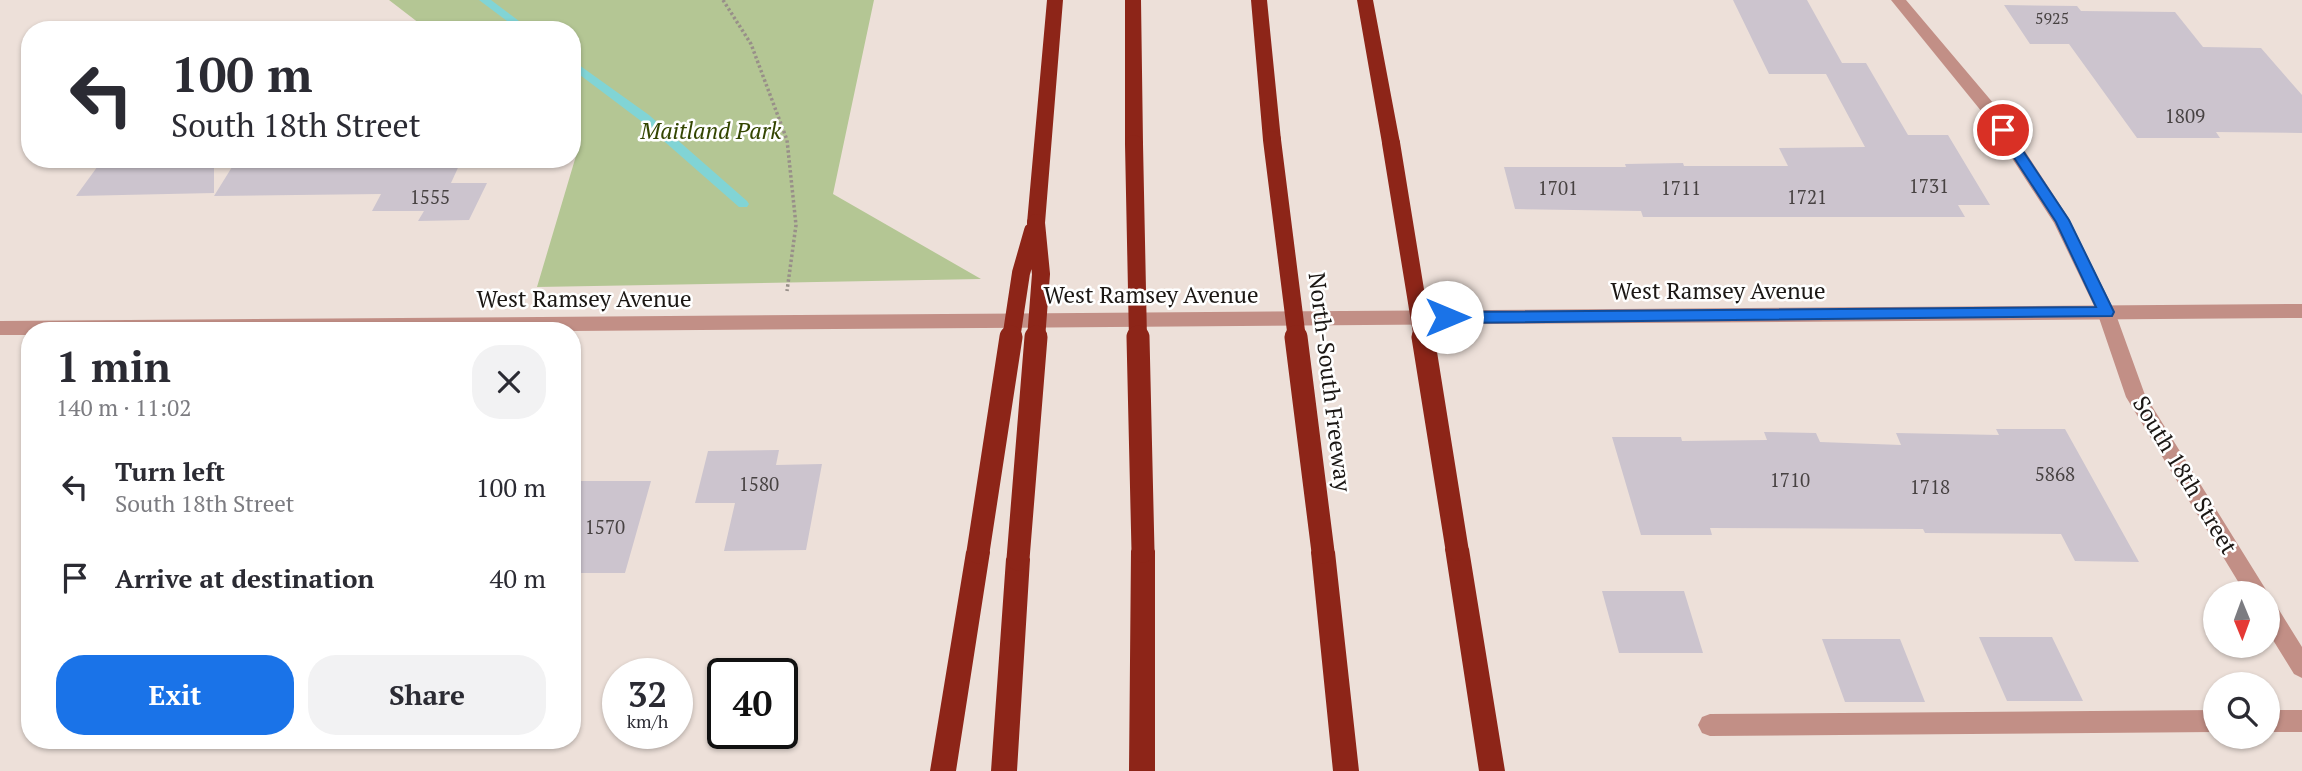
<!DOCTYPE html>
<html lang="en">
<head>
<meta charset="utf-8">
<style>
	body { margin:0; font-family:"PT Serif",serif; background:#f2f2f3; color:#2b2b33; height:100vh; display:flex; flex-direction:column; font-size:26px; white-space:nowrap }
	* { box-sizing:border-box; margin:0 }
	p { font-size:23px; color:#7c7c81 }
	.icon { flex:none; width:38px; height:38px; fill:none; stroke:currentColor; stroke-width:2; stroke-linecap:round; stroke-linejoin:round }
	.map { position:relative; flex:1; overflow:hidden }
	.drawer { position:absolute; left:21px; top:322px; width:560px; height:427px; display:flex; flex-direction:column; background:#fff; border-radius:28px; box-shadow:0 2px 5px #0004 }
	.drawer>* { flex:none }
	.hud { position:absolute; left:21px; top:21px; width:560px; height:147px; border-radius:28px; box-shadow:0 2px 5px #0004; background:#fff; color:#2b2b33; overflow:hidden }
	.needle { width:46px; rotate:179deg }
	.tools { position:absolute; left:2203px; top:581px; display:grid; gap:14px }
	.tools a { display:grid; place-items:center; width:77px; height:77px; border-radius:50%; background:#fff; box-shadow:0 2px 5px #0004; font-size:35px }
	.speed { position:absolute; left:602px; top:658px; display:flex; gap:14px; font-size:35px; font-weight:700; text-align:center }
	.speed>* { display:grid; place-content:center; width:91px; height:91px; border-radius:50%; background:#fff; box-shadow:0 2px 5px #0004; line-height:1 }
	.speed small { font-size:18px; font-weight:400 }
	.speed .limit { border:4px solid #111; border-radius:10px; background:#fff; color:#111 }
	.pin { position:absolute; display:grid; place-items:center; width:60px; height:60px; color:#fff; margin:-30px; border:4px solid #fff; border-radius:50%; box-shadow:0 2px 7px #0007 }
	.me { position:absolute; width:77px; margin:-38px; rotate:90deg; stroke-linejoin:round; filter:drop-shadow(0 0 5px #0008) }
	.turn { display:flex; align-items:center; gap:24px; height:147px; padding:0 35px; font-size:32px }
	.turn .icon { width:91px; height:91px; stroke-width:2.5 }
	.turn b { display:block; font-size:49px; line-height:60px }
	.round { display:grid; place-items:center; flex:none; width:74px; height:74px; border-radius:28px; background:#f2f2f3 }
	.overview { display:flex; align-items:center; justify-content:space-between; height:119px; padding:0 35px }
	h1 { font-size:42px; font-weight:800; line-height:52px }
	.primary-button { display:flex; gap:14px; margin-top:auto; padding:14px 35px }
	.primary-button a { flex:1; height:80px; border-radius:28px; background:#1a73e8; color:#fff; font-size:28px; font-weight:800; line-height:80px; text-align:center }
	.primary-button a+a { background:#f2f2f3; color:#2b2b33 }
	ul { padding:0; list-style:none }
	li { display:flex; align-items:center; gap:21px; height:91px; padding:0 35px }
	li div { flex:1 }
	li b { display:block; font-size:26px }
	li em { font-style:normal }
	.map>svg:first-child { display:block }
	.green { fill:#b4c694 }
	.lines { fill:none; stroke-linecap:round; stroke-linejoin:round }
	.stream { fill:#81d4d5; fill-rule:evenodd }
	.building { fill:#ccc4ce }
	.path { stroke:#988f89; stroke-width:3.5; stroke-dasharray:2.5 2.5; stroke-linecap:butt }
	.service { fill:#c28f86; fill-rule:evenodd }
	.minor { fill:#c28f86; fill-rule:evenodd }
	.tertiary { fill:#c28f86; fill-rule:evenodd }
	.motorway { fill:#8d2518; fill-rule:evenodd }
	.motorway-bridge-far1 { stroke:#8d2518; stroke-width:18 }
	.motorway-bridge { stroke:#8d2518; stroke-width:23 }
	.route { fill:#1a73e8; stroke:#114b97; stroke-width:2 }
	.labels { text-anchor:middle; stroke-width:5; stroke-linejoin:round; paint-order:stroke }
	.far-number-label { font-size:16px; fill:#474242 }
	.number-label { font-size:19px; fill:#474242 }
	.park-label { font-size:23px; font-style:italic; fill:#334501; stroke:#fff }
	.street-label { font-size:23px; fill:#1b1714; stroke:#fff }
</style>
</head>
<body>
<div class="map">
<svg width="2302" height="771" viewBox="0 0 2302 771">
	<rect width="100%" height="100%" fill="#ede0d9"/>
	<path class="green" d="M389 0H874L833 194 981 279 537 287 581 139 572 133V30H428Z"/>
	<g class="lines">
		<path class="stream" d="M479 0H491L531 30H519Z
			M572 60 649 115 747 201 749 204 747 207H739L641 121 572 69Z"/>
	</g>
	<path class="building" d="M1733 0H1807L1842 63H1866L1908 135H1948L1990 205H1958L1965 217H1643L1641 211 1515 209 1504 167H1626L1625 164 1683 163 1684 166H1788L1779 148 1865 147 1826 74H1769Z
		M2004 5 2077 6 2081 11 2175 12 2203 47 2261 48 2302 95V133L2216 132 2220 138H2137L2069 44H2030Z
		M103 159H214V193L76 196Z
		M237 159H462L451 183H487L469 220 418 221 424 211H372L381 194 214 196Z
		M1996 429H2065L2139 562 2075 561 2061 534 1925 533 1923 529 1710 528 1712 535H1641L1612 437H1681L1682 441 1767 440 1764 432 1816 433 1820 442 1901 445 1896 433 1999 435Z
		M779 450 776 465 822 464 806 550 724 551 735 503H695L708 451Z
		M572 481H651L625 573H572Z
		M1602 591H1684L1703 653H1619Z
		M1979 637H2052L2083 701H2007Z
		M1822 639H1900L1925 702H1845Z"/>
	<g class="lines">
		<path class="path" d="M723 0 751 44 787 140 796 225 787 291"/>
		<path class="service" d="M2216 710V732L1710 736 1702 733 1698 725 1702 717 1710 714Z
			M2268 710H2302V732H2268Z"/>
		<path class="minor" d="M1891 0H1906L1994 104 2068 217 2115 312 2145 395 2268 593H2245L2126 397 2097 312 2054 223 1982 112Z
			M2268 602 2276 605 2302 647V678L2294 674 2268 632Z"/>
		<path class="tertiary" d="M2302 304V318L572 331H30V335H0V321Z"/>
		<path class="motorway" d="M1047 0H1063L1045 223 1043 228H1029L1027 223Z
			M1125 0H1141L1143 144 1134 150 1125 144Z
			M1251 0H1267L1281 140 1272 146 1263 140Z
			M1357 0H1373L1400 143 1391 149 1382 143Z
			M1457 539 1465 542 1469 549 1505 771H1479L1445 549 1449 542Z
			M1143 541 1151 544 1155 551V771H1129L1131 551 1135 544Z
			M978 542 986 545 990 552 956 771H930L966 552 970 545Z
			M1323 542 1331 545 1335 552 1359 771H1333L1311 552 1315 545Z
			M1018 549 1026 552 1030 559 1017 771H991L1006 559 1010 552Z"/>
		<path class="motorway-bridge-far1" d="M1272 140 1297 339
			M1391 143 1423 339
			M1134 144 1138 339
			M1011 339 1021 273 1033 231
			M1036 339 1041 274 1036 223"/>
		<path class="motorway-bridge" d="M1138 337 1143 551
			M1296 337 1323 552
			M1423 337 1457 549
			M978 552 1011 337
			M1018 559 1036 337"/>
	</g>
	<path class="route" d="M2003 126 2007 127 2069 220 2114 312 2112 316 1447 323 1439 317 1447 312 2096 307 2056 222 1996 130Z"/>
	<g class="labels">
		<g class="far-number-label">
			<text x="2052" y="24">5925</text>
		</g>
		<g class="number-label">
			<text x="2185" y="123">1809</text>
			<text x="1929" y="193">1731</text>
			<text x="1558" y="195">1701</text>
			<text x="1681" y="195">1711</text>
			<text x="430" y="204">1555</text>
			<text x="1807" y="204">1721</text>
			<text x="2055" y="481">5868</text>
			<text x="1790" y="487">1710</text>
			<text x="759" y="491">1580</text>
			<text x="1930" y="494">1718</text>
			<text x="605" y="534">1570</text>
		</g>
		<g class="park-label">
			<text x="711" y="139">Maitland Park</text>
		</g>
		<g class="street-label">
			<text x="1718" y="299">West Ramsey Avenue</text>
			<text x="1151" y="303">West Ramsey Avenue</text>
			<text x="584" y="307">West Ramsey Avenue</text>
			<text transform="translate(1330 382) rotate(83)" y="8">North-South Freeway</text>
			<text transform="translate(2185 475) rotate(59)" y="8">South 18th Street</text>
		</g>
	</g>
</svg>
<div class="tools">
<a><svg class="needle" viewBox="-14 -14 28 28"><path d="M0-13l5 13h-10z" fill="#e53935"/><path d="M0 13l5-13h-10z" fill="#7c7c81"/></svg></a>
<a><svg class="icon" aria-label="search" viewBox="0 0 24 24"><circle cx="10" cy="10" r="6"/><path d="M15 15l6 6"/></svg></a>
</div>
<div class="speed"><div>32<small>km/h</small></div><div class="limit">40</div></div>
<div class="pin" style="left:2003px;top:130px;background:#d93025"><svg class="icon" aria-label="arrive" viewBox="0 0 24 24"><path d="M6 21V4h12l-3 4 3 4H6"/></svg></div>
<svg class="me" style="left:1447px;top:317px" viewBox="-20 -20 40 40"><circle r="19" fill="#fff"/><path d="M0-13L10 11 0 6-10 11z" fill="#1a73e8"/></svg>
<div class="hud">
<div class="turn"><svg class="icon" aria-label="left" viewBox="0 0 24 24"><path d="M17 20v-9H6M10 6l-5 5 5 5"/></svg><div><b>100 m</b>South 18th Street</div></div>
</div>
<section class="drawer">
<div class="overview"><div><h1>1 min</h1><p>140 m · 11:02</p></div><a class="round"><svg class="icon" aria-label="close" viewBox="0 0 24 24"><path d="M6 6l12 12M18 6L6 18"/></svg></a></div>
<ul>
<li><svg class="icon" aria-label="left" viewBox="0 0 24 24"><path d="M17 20v-9H6M10 6l-5 5 5 5"/></svg><div><b>Turn left</b><p>South 18th Street</p></div><em>100 m</em></li>
<li><svg class="icon" aria-label="arrive" viewBox="0 0 24 24"><path d="M6 21V4h12l-3 4 3 4H6"/></svg><div><b>Arrive at destination</b></div><em>40 m</em></li>
</ul>
<div class="primary-button"><a>Exit</a><a>Share</a></div>
</section>
</div>
</body>
</html>
